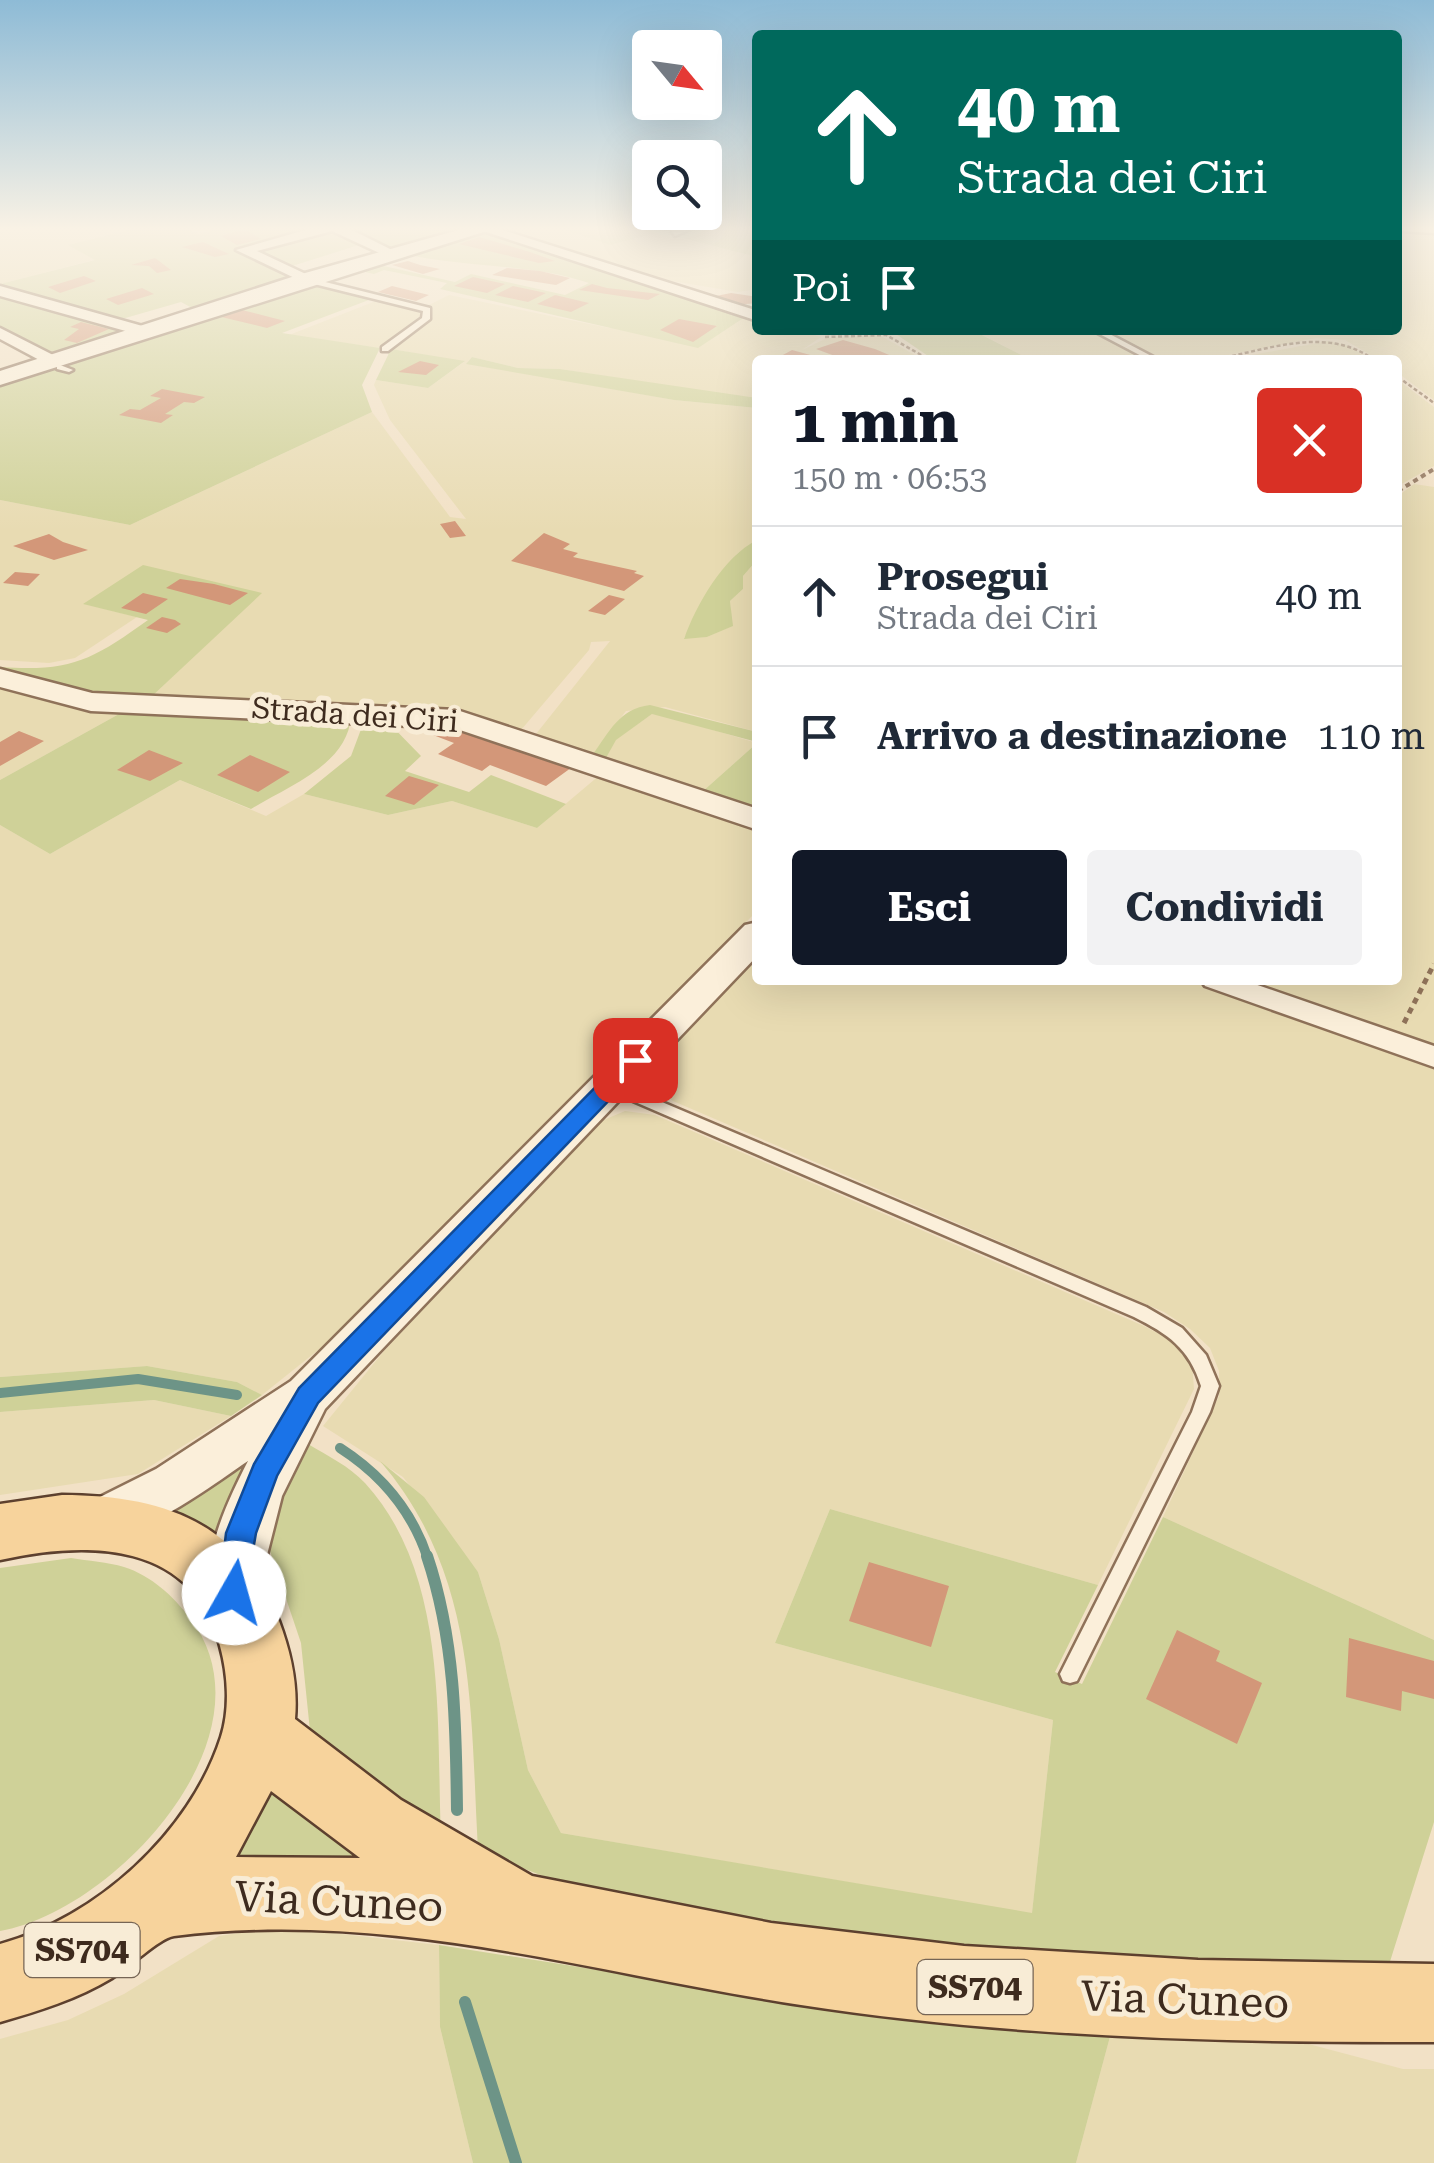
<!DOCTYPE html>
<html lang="it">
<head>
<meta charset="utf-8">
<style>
	body { margin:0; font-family:"Roboto Serif",serif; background:#f2f2f3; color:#1f2937; height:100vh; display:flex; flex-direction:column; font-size:38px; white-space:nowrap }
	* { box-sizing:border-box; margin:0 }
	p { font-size:32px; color:#747a83 }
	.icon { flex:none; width:55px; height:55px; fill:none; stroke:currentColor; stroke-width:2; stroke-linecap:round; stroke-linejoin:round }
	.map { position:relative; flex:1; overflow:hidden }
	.details { position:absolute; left:752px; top:355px; width:650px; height:630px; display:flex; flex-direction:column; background:#fff; border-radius:10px; box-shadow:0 10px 40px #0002 }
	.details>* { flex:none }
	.top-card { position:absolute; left:752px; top:30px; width:650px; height:305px; border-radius:10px; box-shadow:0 10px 40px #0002; background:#00695c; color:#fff; overflow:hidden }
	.needle { width:65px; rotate:119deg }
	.fabs { position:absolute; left:632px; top:30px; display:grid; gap:20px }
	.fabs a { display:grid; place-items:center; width:90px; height:90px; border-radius:10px; background:#fff; box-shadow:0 10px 40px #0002; font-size:50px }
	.pin { position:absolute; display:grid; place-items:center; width:85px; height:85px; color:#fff; margin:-42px; border-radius:20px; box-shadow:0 5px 15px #0006 }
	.me { position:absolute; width:110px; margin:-55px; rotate:7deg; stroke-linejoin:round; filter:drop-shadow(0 0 8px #0008) }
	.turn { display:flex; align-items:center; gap:35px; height:210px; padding:0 40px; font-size:45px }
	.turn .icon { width:130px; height:130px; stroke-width:2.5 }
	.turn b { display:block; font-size:70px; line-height:85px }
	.then { display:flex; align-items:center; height:95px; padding:0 40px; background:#0003; gap:20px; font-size:38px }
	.round { display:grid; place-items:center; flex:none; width:105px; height:105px; border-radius:10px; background:#f2f2f3 }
	.overview { display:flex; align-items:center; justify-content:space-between; height:170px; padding:0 40px }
	h1 { font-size:60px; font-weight:700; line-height:75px; color:#111827 }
	.primary-button { display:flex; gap:20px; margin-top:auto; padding:20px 40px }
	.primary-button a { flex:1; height:115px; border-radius:10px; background:#111827; color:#fff; font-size:40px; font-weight:700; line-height:115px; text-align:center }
	.primary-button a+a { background:#f2f2f3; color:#1f2937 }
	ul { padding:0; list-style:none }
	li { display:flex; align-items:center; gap:30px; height:140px; padding:0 40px; border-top:2px solid #e0e1e3 }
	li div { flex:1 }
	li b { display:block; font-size:38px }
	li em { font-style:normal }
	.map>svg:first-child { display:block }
	.farmland { fill:#e8dbb2 }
	.green { fill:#cfd198 }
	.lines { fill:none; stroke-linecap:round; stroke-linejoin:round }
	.stream-far1 { stroke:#6d9487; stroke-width:10 }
	.stream { stroke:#6d9487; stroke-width:12 }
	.building { fill:#d39779 }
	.service-casing { stroke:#8f7259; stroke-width:5 }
	.minor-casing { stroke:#8f7259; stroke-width:5 }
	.tertiary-casing { stroke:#8f7259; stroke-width:5 }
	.primary-casing { stroke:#5d402e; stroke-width:5 }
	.path-far2 { stroke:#8f7259; stroke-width:2.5; stroke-dasharray:4 2.5; stroke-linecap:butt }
	.path-far1 { stroke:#8f7259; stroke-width:4; stroke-dasharray:5 4; stroke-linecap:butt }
	.path { stroke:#8f7259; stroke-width:5; stroke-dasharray:6 5; stroke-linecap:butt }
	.service { fill:#fbefda; fill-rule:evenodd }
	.minor { fill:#fbefda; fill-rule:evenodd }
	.tertiary { fill:#fbefda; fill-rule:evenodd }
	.primary { fill:#f7d39c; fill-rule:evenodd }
	.route { fill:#1a73e8; stroke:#114b97; stroke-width:2.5 }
	.labels { text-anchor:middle; stroke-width:10; stroke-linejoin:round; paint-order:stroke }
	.far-street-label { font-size:30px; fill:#3e2b1e; stroke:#f8ecd6 }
	.shield { fill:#f8ecd6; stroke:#766555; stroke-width:2.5 }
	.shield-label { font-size:32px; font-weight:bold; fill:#3e2b1e }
	.near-street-label { font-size:42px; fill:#3e2b1e; stroke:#f8ecd6 }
</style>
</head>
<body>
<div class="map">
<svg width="1434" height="2163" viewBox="0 0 1434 2163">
	<rect width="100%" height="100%" fill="#f2e1c6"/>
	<path class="farmland" d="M0 229H133L70 245 97 259 0 284Z
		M502 229H562L610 245 662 232 757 257V289L738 292 642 276Z
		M1398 230 1434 232V400L1398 373V360H1379L1345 340 1316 338 1202 360H1159L1101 330H1398Z
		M449 295 609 328 748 315 757 318 758 330H797L821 337 802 350 827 338 879 335 924 360H758L757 398H745L560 369 518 368 472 357 467 363 674 400 757 408V540L738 553 721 574 684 638 707 637 732 626 730 601 743 589V576L757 560V732L665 707 626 711 593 754 536 734 610 641 591 642 589 650 521 730 466 714 149 699 261 593 85 604 137 617 75 658 49 663 0 660V500L130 525 372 412 450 517 466 519 390 420 374 385 376 380 428 388 464 362 391 349 433 317 427 306Z
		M381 299 424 313 380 348 289 335Z
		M991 330H1092L1150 360H1031L979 333Z
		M1328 341 1349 346 1370 360H1225Z
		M1398 380 1434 407V466L1398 486Z
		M1414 484 1434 487V1051L1233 980H1398V496Z
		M0 684 128 709 0 780Z
		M652 714 663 715 757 743 702 792 606 758 615 740Z
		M601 774 757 829V911L347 1327 262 1395 237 1382 147 1366 0 1377V825L50 854 180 780 266 816 304 794 388 815 452 801 537 828Z
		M757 955 758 980H1198L1434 1063V1640L1163 1517 1219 1396V1371L1210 1348 1190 1329 1164 1312 673 1101 656 1089 652 1077 656 1062Z
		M625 1111 655 1115 1144 1326 1175 1342 1192 1362 1194 1389 1098 1585 830 1509 775 1643 1053 1720 1032 1914 561 1833 528 1770 499 1639 478 1572 403 1477 323 1426 384 1351 599 1122Z
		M154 1400 231 1416 138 1474 0 1495V1412Z
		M259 1930H306L439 1945 440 2027 473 2163H0V2039L68 2020 124 1994 219 1936Z
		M1111 2033 1282 2037 1403 2069H1434V2163H1076Z"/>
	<path class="green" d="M133 229H188L198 234 218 229H316L235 250 295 278 194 309 181 302 115 321 0 284 95 260 68 245Z
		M349 229H472L396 250Z
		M562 229H672L610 245Z
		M696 229H757V257L675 236Z
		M331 231 362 244 289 267 254 251Z
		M483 232 748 315 698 348 440 289 447 283 384 270 374 274 356 270 375 264 455 282 471 274 565 295 589 283C531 263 466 268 405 254Z
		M307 282 374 298 282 333 380 348 362 385 372 412 130 525 0 500V382L37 369 54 370Z
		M0 297 124 331 53 356 0 328Z
		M890 330H991L980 334 1031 360H934Z
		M391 349 465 361 428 388 376 380Z
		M472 357 518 368 560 369 757 398V408L674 400 466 364Z
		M757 540V560L743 576V589L730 601 733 626 707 637 684 639C696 605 724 556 757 540Z
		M143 565 262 593 149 699 107 698 0 672V667C70 672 91 661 148 620L83 604Z
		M650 705 757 732V742L652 714 616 740 606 758 593 754C610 731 619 709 650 705Z
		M128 709 351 716C348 765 288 786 251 809L180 780 50 854 0 825V780Z
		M366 716 383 717 421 756 405 771 469 792 491 775 566 804 537 828 452 801 388 815 304 794 351 756Z
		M757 742V812L702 792 757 743Z
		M147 1366 237 1382 262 1395 231 1416 154 1400 0 1412V1377Z
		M308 1444C328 1456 349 1466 365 1483 449 1575 436 1721 441 1837L317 1749 310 1731 301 1643 269 1548 274 1512Z
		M261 1446 220 1538 167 1509Z
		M380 1461 424 1497 478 1572 499 1639 528 1770 561 1833 1032 1913 1053 1720 775 1643 830 1509 1098 1585 1055 1672 1082 1684 1163 1517 1434 1640V1822L1387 1971 1027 1957 699 1913 556 1881 478 1851C470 1710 478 1575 380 1461Z
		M71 1558C88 1561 108 1562 124 1567 152 1576 173 1596 190 1618 279 1734 115 1911 0 1931V1568Z
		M273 1780 413 1878C352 1863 293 1855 230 1855Z
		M439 1945 801 2002 1111 2033 1076 2163H473L440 2027Z"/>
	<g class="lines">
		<path class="stream-far1" d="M0 1393 138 1379 237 1395
			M340 1448C382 1475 412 1510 428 1559"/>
		<path class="stream" d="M427 1556C455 1639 456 1724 457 1810
			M465 2002 516 2163"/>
	</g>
	<path class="building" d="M245 229 261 239 237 245 221 236Z
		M479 237 530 252 555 261 539 263 459 244Z
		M203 242 229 254 215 257 182 247Z
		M155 258 171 270 157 273 149 266 131 265Z
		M408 261 420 265 440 269 423 274 392 265Z
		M507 268 540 271 570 278 556 285 492 275Z
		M84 276 96 281 60 293 48 287Z
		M473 277 505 284 487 293 454 286Z
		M592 284 607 288 660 294 648 300 579 290Z
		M392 286 429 295 416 301 378 292Z
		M513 286 546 293 528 302 495 295Z
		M142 288 154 294 118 305 106 299Z
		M731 293 758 297V303L734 305 711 297Z
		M555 295 589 303 571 312 537 304Z
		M227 310H242L285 321 267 328 213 315Z
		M679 319 717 326 693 342 660 330Z
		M81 322 109 329 77 343 64 340 79 329 70 327Z
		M843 340 875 349 901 360H846L816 349Z
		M792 350 814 356 768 360 781 356Z
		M420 361 439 365 426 375 398 372Z
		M162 389 205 397 194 403 184 402 165 414 173 415 161 423 119 415 130 409 140 410 161 398 150 396Z
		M455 521 466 536 450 538 440 524Z
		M544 533 570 544 563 549 578 553 573 557 637 571 634 573 644 576 624 591 511 561Z
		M49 534 63 542 88 550 54 560 13 546Z
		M15 572 40 574 28 586 3 583Z
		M180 579 214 584 248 593 230 605 166 588Z
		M143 593 168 599 146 614 121 608Z
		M609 595 625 599 605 615 588 611Z
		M162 617 175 620 181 624 167 633 146 628Z
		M434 720 575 765 546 786 490 765 482 771 438 754 454 743 420 730Z
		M19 731 44 741 0 766V742Z
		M149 750 183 763 150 781 117 770Z
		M250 755 290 772 258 792 217 775Z
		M409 776 439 785 414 805 385 796Z
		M869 1562 949 1586 931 1647 849 1621Z
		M1177 1630 1220 1651 1216 1661 1262 1683 1237 1744 1146 1699Z
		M1349 1638 1434 1661V1699L1402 1691 1401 1711 1346 1697Z"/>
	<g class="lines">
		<defs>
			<path id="service" d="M1398 229H1434V233L1401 231Z
				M305 277 430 308V319L388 351H382V347L422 318 423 311 302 281Z
				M1092 330H1102L1159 360H1149Z
				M60 365 73 370 69 372 57 369V365Z
				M610 1080 1146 1307 1182 1328 1206 1355 1219 1386 1210 1412 1077 1681 1070 1683 1063 1681 1060 1674 1192 1412 1201 1386C1189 1348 1168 1334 1134 1317L605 1089 602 1085 605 1081Z"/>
			<path id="minor" d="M309 229H350L400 254 388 257 332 231 257 251 310 276V282L305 283 236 250Z
				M477 229H499L758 311V321Z
				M670 229H690L675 236Z
				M0 286 146 327 148 330 140 335 0 296Z
				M0 328 57 357 59 360 45 363 0 339Z
				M1201 980H1243L1434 1046V1067L1205 986Z"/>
			<path id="tertiary" d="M462 229H493L0 385V371L298 275Z
				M0 669 92 693 457 710 758 809V830L454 728 91 711 0 687Z
				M758 922V955L325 1409 282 1496 253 1610 234 1616 215 1610C195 1567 228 1500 248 1461 211 1486 125 1552 82 1536L74 1521 82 1506 156 1469 291 1381 745 925Z"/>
			<path id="primary" d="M62 1495C162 1495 241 1522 279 1621 291 1653 298 1684 295 1719L401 1800 532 1876 771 1923 964 1946 1198 1960 1434 1964V2042C1223 2043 1010 2037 801 2005 590 1973 391 1909 174 1936 159 1938 128 1969 112 1978 77 1999 39 2011 0 2022V1944C96 1918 190 1833 221 1737 230 1709 228 1675 220 1646 193 1541 89 1540 0 1560V1504ZM271 1791 360 1858 236 1857Z"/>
		</defs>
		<use href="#service" class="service-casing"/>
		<use href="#minor" class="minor-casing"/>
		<use href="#tertiary" class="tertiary-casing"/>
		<use href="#primary" class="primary-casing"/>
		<path class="path-far2" d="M825 337 886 335 930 360
			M1213 360C1267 350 1327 325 1374 360
			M1398 377 1434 403"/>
		<path class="path-far1" d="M1398 491 1434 469"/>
		<path class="path" d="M1404 1023 1434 964"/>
		<use href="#service" class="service"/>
		<use href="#minor" class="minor"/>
		<use href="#tertiary" class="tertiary"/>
		<use href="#primary" class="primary"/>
	</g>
	<linearGradient id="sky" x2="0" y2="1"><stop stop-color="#8ebbd6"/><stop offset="0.43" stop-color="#f9f2e5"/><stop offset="1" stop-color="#f9f2e5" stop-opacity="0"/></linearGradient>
	<rect width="1434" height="532" fill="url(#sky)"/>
	<path class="route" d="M635 1052 646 1060 643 1065 318 1403 277 1476 256 1533 244 1602 234 1606 223 1602 219 1593 226 1533 254 1464 299 1388 627 1055Z"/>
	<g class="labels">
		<g class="far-street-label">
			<text transform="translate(355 715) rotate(4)" y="10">Strada dei Ciri</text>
		</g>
		<g class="shield">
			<rect x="24.5" y="1923" width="115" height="54" rx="8"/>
			<rect x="917.5" y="1960" width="115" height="54" rx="8"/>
		</g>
		<g class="shield-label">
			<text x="82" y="1961">SS704</text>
			<text x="975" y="1998">SS704</text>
		</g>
		<g class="near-street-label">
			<text transform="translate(339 1901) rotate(3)" y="15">Via Cuneo</text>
			<text transform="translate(1185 1999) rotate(2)" y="15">Via Cuneo</text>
		</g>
	</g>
</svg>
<div class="fabs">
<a><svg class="needle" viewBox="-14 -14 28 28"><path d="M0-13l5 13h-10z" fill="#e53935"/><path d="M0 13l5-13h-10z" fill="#747a83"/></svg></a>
<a><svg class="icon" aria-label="search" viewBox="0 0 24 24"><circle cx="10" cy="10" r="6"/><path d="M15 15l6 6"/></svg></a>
</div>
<div class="pin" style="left:635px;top:1060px;background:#d93025"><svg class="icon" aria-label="arrive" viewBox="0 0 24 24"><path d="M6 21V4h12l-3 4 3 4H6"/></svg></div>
<svg class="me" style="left:234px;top:1593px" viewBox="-20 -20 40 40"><circle r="19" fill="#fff"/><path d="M0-13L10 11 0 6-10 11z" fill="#1a73e8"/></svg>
<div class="top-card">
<div class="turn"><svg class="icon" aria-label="ahead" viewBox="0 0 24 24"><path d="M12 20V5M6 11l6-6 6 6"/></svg><div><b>40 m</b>Strada dei Ciri</div></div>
<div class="then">Poi<svg class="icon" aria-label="arrive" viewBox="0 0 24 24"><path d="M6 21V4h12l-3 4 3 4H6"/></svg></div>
</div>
<section class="details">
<div class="overview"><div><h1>1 min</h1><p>150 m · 06:53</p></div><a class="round" style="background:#d93025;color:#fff"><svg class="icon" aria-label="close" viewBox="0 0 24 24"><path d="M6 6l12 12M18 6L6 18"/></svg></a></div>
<ul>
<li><svg class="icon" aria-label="ahead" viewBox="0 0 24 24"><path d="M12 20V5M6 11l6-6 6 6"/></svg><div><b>Prosegui</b><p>Strada dei Ciri</p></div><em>40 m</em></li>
<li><svg class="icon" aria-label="arrive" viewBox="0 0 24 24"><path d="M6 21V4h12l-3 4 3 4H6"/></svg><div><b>Arrivo a destinazione</b></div><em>110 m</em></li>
</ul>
<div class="primary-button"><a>Esci</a><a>Condividi</a></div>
</section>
</div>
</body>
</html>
